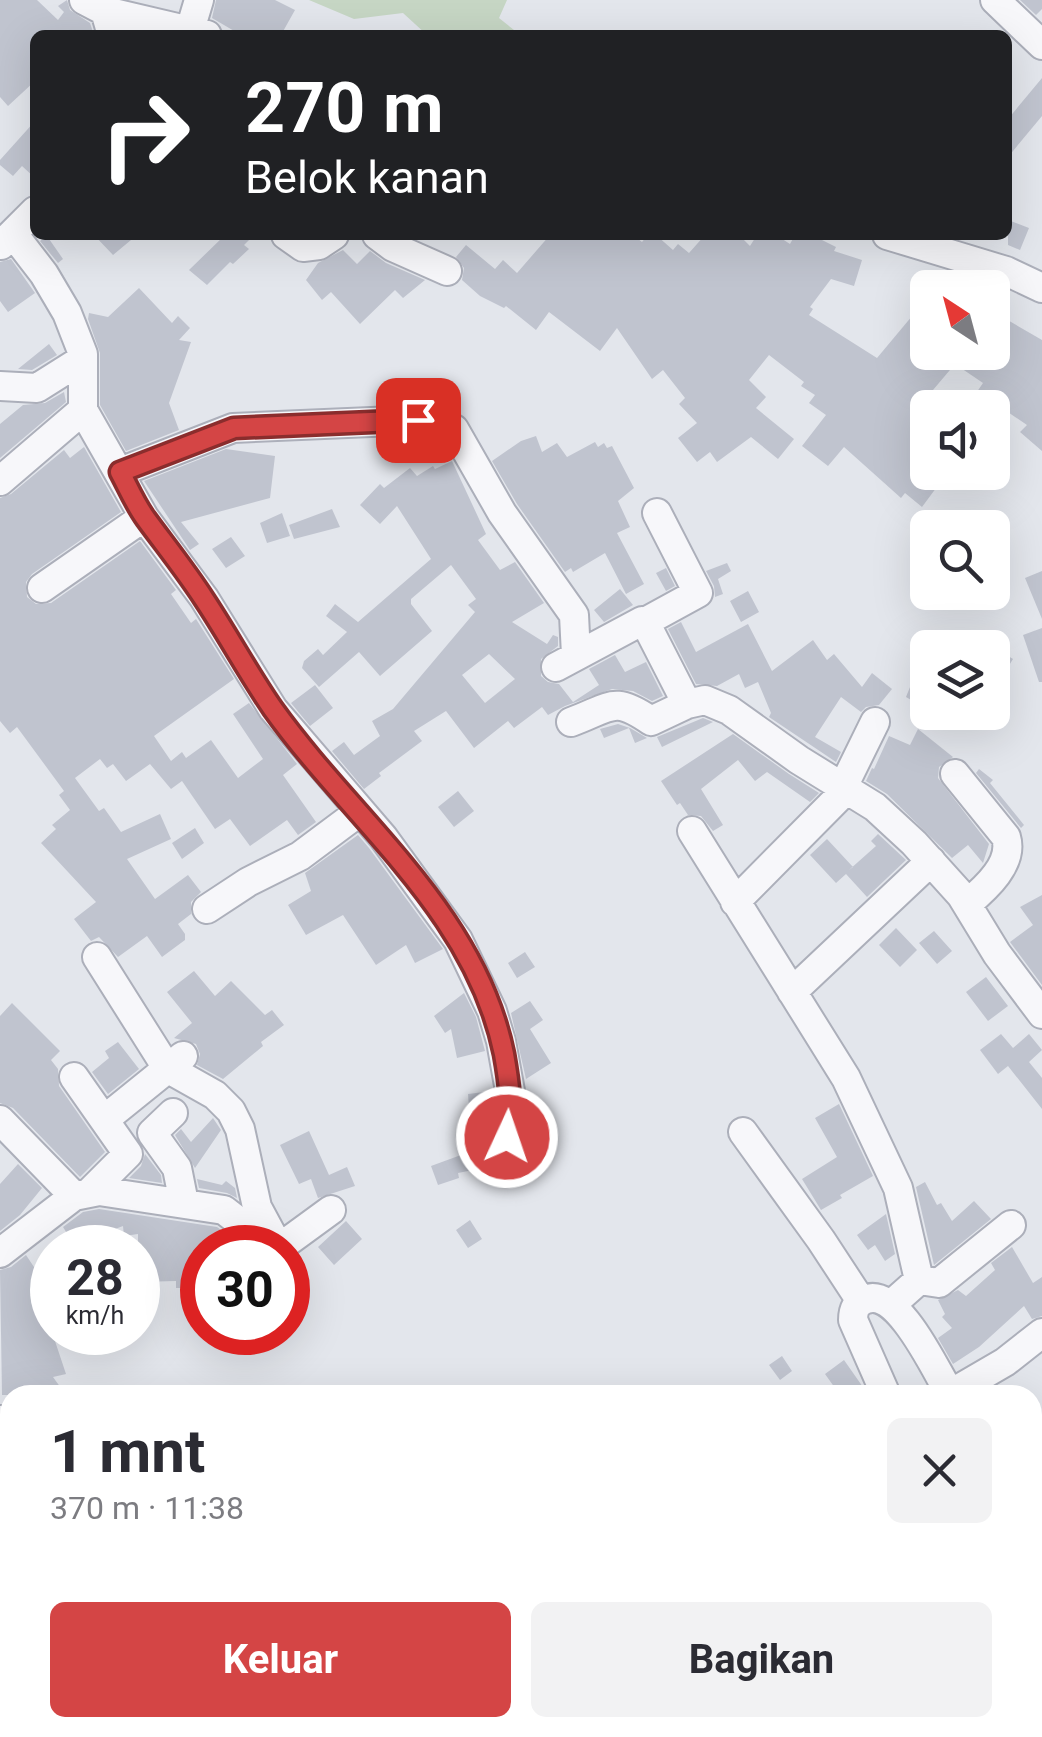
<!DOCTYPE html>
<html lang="id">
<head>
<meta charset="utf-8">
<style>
	body { margin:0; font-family:Roboto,sans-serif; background:#f2f2f3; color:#2b2b33; height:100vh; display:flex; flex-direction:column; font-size:38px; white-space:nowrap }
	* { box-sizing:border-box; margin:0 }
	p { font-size:32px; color:#7c7c81 }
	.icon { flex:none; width:55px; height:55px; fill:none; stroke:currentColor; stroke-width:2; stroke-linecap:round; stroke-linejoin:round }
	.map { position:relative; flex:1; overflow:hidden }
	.side { position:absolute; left:0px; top:1385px; width:1042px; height:352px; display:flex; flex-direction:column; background:#fff; border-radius:30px 30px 0 0; box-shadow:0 10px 40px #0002 }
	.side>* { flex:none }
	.banner { position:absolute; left:30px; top:30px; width:982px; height:210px; border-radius:15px; box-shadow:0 10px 40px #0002; background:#202124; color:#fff; overflow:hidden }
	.needle { width:65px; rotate:324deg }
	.buttons { position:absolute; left:910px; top:270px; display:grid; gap:20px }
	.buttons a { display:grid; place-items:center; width:100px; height:100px; border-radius:15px; background:#fff; box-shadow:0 10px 40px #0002; font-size:50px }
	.speed { position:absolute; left:30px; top:1225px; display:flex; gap:20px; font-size:50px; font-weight:700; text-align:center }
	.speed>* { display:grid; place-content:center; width:130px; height:130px; border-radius:50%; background:#fff; box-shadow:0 10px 40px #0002; line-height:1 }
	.speed small { font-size:25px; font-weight:400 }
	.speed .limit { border:15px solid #d22; background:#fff; color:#111 }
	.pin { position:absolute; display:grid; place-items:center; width:85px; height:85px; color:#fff; margin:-42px; border-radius:20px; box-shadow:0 5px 15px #0006 }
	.me { position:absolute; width:110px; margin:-55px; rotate:3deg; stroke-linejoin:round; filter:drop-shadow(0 0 8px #0008) }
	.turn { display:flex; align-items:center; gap:35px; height:210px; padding:0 50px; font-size:45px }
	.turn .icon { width:130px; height:130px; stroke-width:2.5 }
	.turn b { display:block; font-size:70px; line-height:85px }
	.round { display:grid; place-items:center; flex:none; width:105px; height:105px; border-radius:15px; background:#f2f2f3 }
	.head { display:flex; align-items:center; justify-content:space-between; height:170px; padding:0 50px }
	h1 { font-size:60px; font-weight:700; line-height:75px }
	.primary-button { display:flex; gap:20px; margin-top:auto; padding:20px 50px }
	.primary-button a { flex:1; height:115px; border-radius:15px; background:#d44545; color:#fff; font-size:40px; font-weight:700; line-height:115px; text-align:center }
	.primary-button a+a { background:#f2f2f3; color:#2b2b33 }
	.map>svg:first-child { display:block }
	.green { fill:#c6d6c4 }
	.building { fill:#c0c4cf; fill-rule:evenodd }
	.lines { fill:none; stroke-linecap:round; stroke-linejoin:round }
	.minor-casing { stroke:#acafba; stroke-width:32 }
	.minor { stroke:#f7f7fa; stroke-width:28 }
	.route-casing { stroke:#8a2d2d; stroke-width:25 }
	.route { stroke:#d44545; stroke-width:18 }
</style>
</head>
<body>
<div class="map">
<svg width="1042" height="1737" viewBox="0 0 1042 1737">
	<rect width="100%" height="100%" fill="#e3e6ec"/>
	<path class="green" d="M309 0H507L499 18 519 34 427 35 403 13 354 19Z
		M0 1436 10 1444V1728H358L365 1737H0Z"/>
	<path class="building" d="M0 0H37L58 20 64 12 58 6 67 0 70 10 90 23 94 35H35V81L8 106 0 97Z
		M216 0H275L295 10 281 35H241L212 18Z
		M1020 0H1042V9L1036 15Z
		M1042 78V116L1008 157V119Z
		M35 121V178L22 166 13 176 0 165V160Z
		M1008 220 1029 228 1020 250 1008 245Z
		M94 235H137L113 255Z
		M225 235H254L244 245 249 249 233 264 230 262 207 285 189 270Z
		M550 235H633L642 242 648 235H656L673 250 678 244 689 253 705 235H739L750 246 757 235H776L790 244 795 235H812L836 247 834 251 862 260 854 286 831 279 810 307 813 309 809 315 877 358 928 297V352H992V311L1042 340V451L1020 432 1027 425 1002 408H966L983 383 955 364 933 390 955 408H928V472H948L922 507 905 493 901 498 844 447 828 466 802 446 826 415 809 403 815 395 801 386 804 382 769 355 749 380 766 397 756 408 794 439 778 459 751 437 717 462 710 452 697 462 678 438 697 423 679 404 685 398 663 370 652 379 617 328 600 351 549 312 536 330 506 306 504 308 480 296 462 280 464 268 456 257 466 245 495 269 503 260 517 273Z
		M47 236 63 259 58 263 40 241Z
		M343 250 357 264 370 251 386 263 425 280 403 298 395 290 360 324 331 292 322 300 306 280 318 263Z
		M11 259 35 293 8 312 0 301V262Z
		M139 288 172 323 178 316 190 328 179 340 191 342 169 403 179 430 126 451 100 405V353L88 319 89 313 108 317Z
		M49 344 57 355 32 370 18 369Z
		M64 392 66 402 0 458V424L23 405 45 403Z
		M536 436 542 452 557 443 567 457 595 442 598 447 604 443 607 448 612 446 634 488 618 501 630 527 617 533 644 584 626 594 605 553 573 572 571 568 565 572 517 504 492 461 521 441Z
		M84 447 121 512 32 574 26 582 27 597 36 604 51 603 140 541 176 590 171 594 191 623 196 619 234 679 154 736 171 761 182 752 186 758 211 740 238 778 263 759 233 714 249 703 297 764 283 775 316 822 298 835 287 820 250 846 230 819 215 829 182 781 171 789 150 764 126 781 113 764 107 768 100 759 75 778 99 811 104 808 121 832 160 814 171 839 127 859 155 899 188 875 201 892 191 902V914L178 924 185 934V940L162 957 147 936 118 957 99 937 91 941 74 919 96 902 41 843 56 829 52 825 70 810 59 795 64 791 17 727 10 733 0 721V498L11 494 64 450 70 458Z
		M226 449 275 456 270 498 181 522 199 544 190 550 144 481Z
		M452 461 486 534 478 540 500 570 515 562 544 603 512 622 547 644 553 635 558 637V646L541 659V676L548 682 559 684 573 702 599 685 589 669 615 655 625 672 646 662 663 696 652 701 633 691 612 689 565 706 548 715 542 707 514 728 508 721 474 748 446 711 414 731 422 741 379 773 381 776 364 789 332 751 344 742 354 755 380 736 372 721 393 709 475 612 468 605 476 599 451 565 411 599V604L432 631 380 676 359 652 319 687 302 668 304 661 318 649 323 655 347 632 326 616 335 604 358 622 431 559 397 506 380 524 360 505 380 484 384 488 410 468 417 476 433 466 435 469ZM489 654 515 679 485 703 462 675Z
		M332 509 340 527 294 539 289 525Z
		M282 513 290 536 267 543 260 523Z
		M231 537 245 556 226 568 212 549Z
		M727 563 731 571 718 579 723 594 715 597 714 586 706 571Z
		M666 568 675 586 666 591 656 573Z
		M1042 571V619L1025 578Z
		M620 589 633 605 604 622 594 610Z
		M748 591 759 612 741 622 730 601Z
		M681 622 696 652 748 624 772 671 813 640 827 660 834 654 862 687 872 673 892 689 879 705 866 707 861 712 841 697 815 737 841 752 836 762 769 717 771 713 758 682 745 688 739 674 717 686 696 684 668 629Z
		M1042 628V682H1039L1023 635Z
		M1000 651 1013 659 992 693V663Z
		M914 677 928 686V710L906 697Z
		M315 685 333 708 310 726 291 703Z
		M703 718 713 722 662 747 657 737Z
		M618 724 630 728 647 738 635 743 629 728 604 738 600 729Z
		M918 729 953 757 939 767 938 778 989 844 983 863 968 845 952 858 887 794 866 781 872 768 874 769 889 736 910 745Z
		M733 734 789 774 819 793 810 802 767 772 755 781 738 760 701 789 723 825 713 831 701 816 688 815 680 803 677 805 661 781Z
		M979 769 993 780 990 783 1024 825 1021 828 976 773Z
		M458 791 474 811 454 827 438 807Z
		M195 828 204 843 182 859 172 843Z
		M878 834 906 860 867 897 846 874 836 883 810 855 827 839 853 867 849 870 876 846 871 841Z
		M358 835 369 848 443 949 415 963 406 945 376 965 343 915 306 935 288 905 311 891 305 873Z
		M1042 895V985L1010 942 1033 925 1020 907Z
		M896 928 917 950 900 967 879 945Z
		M934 931 952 951 937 964 919 943Z
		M525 952 535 967 517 978 508 963Z
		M194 971 215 996 231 981 265 1015 272 1010 284 1025 261 1042 263 1046 223 1079 197 1065 200 1054 196 1044 174 1038 192 1023 167 992Z
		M986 977 1008 1006 988 1021 966 992Z
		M464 993 476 1017 485 1051 457 1058 451 1029 445 1033 434 1016Z
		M530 1001 543 1020 530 1029 551 1063 526 1079 511 1013Z
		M12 1003 60 1051 51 1060 58 1069 59 1086 105 1152 80 1177 13 1108 0 1103V1016Z
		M1001 1034 1013 1048 1029 1034 1042 1050 1029 1062 1042 1078V1109L1008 1066 998 1074 980 1050Z
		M118 1042 139 1069 108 1094 92 1072 109 1058 105 1051Z
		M492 1091 491 1144 505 1154 507 1163 458 1173 459 1178 438 1185 431 1166 472 1151 468 1094Z
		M839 1104 873 1176 840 1195 842 1198 821 1210 802 1179 837 1157 815 1118Z
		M213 1118 221 1130 195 1168 175 1135 181 1129 191 1142Z
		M309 1131 329 1175 347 1167 355 1186 318 1198 311 1179 299 1184 280 1145Z
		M145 1154 161 1175 162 1183 129 1178 141 1166Z
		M18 1164 42 1188 20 1215 0 1231V1184Z
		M197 1179 222 1185 226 1181 235 1188 237 1198 227 1193 199 1188Z
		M925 1182 937 1205 941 1203 952 1221 974 1201 991 1219 934 1265 916 1187Z
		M99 1209 217 1227 228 1235 202 1248V1288H176V1281L138 1282V1234L124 1236 123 1226 99 1235 97 1229 73 1243 63 1227 83 1212Z
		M886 1214 895 1254 885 1261 875 1245 868 1250 857 1235Z
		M470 1220 482 1239 468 1248 456 1230Z
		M346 1221 362 1239 334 1265 318 1247Z
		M1012 1247 1033 1283 1042 1277V1316L1032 1319 1024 1306 979 1347 953 1364 938 1338 952 1328 942 1317 945 1314 938 1300 958 1290 966 1296 995 1270 991 1263Z
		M26 1255 36 1270 41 1267 52 1287V1332L66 1374 53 1377 66 1395H2L0 1270 11 1267Z
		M782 1356 792 1371 780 1380 769 1365Z
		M844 1360 865 1390 867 1395H840L825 1374Z"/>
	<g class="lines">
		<defs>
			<path id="minor" d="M84 0 105 11 112 35
				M995 0 1042 45
				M105 11 207 35
				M190 30 199 0
				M14 235 44 274 67 313 83 354V410L144 517 204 598 273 709 383 837 458 940 492 1011 501 1041 510 1091 507 1137
				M286 235 303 247 319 245 334 235
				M377 235 393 247 447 271
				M887 235 1006 271 1042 288
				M1 245 35 211
				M0 386 37 388 83 359
				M120 472 233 428 418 420 454 429 502 513 574 615 576 655
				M0 481 83 410
				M42 588 144 517
				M645 622 698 593 657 513
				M556 667 642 621 645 622 687 704 705 700 729 710 799 760 875 807 914 843 961 895 997 954 1042 1014
				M571 722C612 707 613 695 651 721L687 704
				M955 774 1006 837C1014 863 986 888 967 904
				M844 785 875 722
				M692 831 846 1078 898 1188 919 1280 892 1304
				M735 902 848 788
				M207 909 248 882 300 856 359 812
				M97 957 167 1068 215 1095 231 1111 240 1129 257 1207 279 1248
				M792 992 931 861
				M74 1077 128 1154 90 1192
				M173 1113 152 1133 177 1168 184 1203
				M105 1119 183 1056
				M0 1120 74 1196
				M743 1132 821 1240 861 1301
				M279 1248 331 1210
				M0 1253 74 1196 99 1191 224 1210 270 1246
				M919 1280 939 1283 1011 1225
				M886 1395 853 1320C853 1311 855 1304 864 1300 897 1284 936 1371 950 1394L1005 1362 1042 1333
				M0 1420 10 1431
				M1032 1558 1042 1575
				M379 1728 388 1737"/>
		</defs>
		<use href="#minor" class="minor-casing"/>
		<use href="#minor" class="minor"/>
	</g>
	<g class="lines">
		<defs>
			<path id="route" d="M418 420 234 428 120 472C128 487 135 504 146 519 165 545 186 571 204 599 228 635 248 673 273 709 353 821 475 911 504 1054 509 1082 513 1109 507 1137"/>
		</defs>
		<use href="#route" class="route-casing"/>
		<use href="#route" class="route"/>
	</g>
</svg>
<div class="buttons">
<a><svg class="needle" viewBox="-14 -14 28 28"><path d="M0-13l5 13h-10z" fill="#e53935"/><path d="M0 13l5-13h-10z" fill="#7c7c81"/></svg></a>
<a><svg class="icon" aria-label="sound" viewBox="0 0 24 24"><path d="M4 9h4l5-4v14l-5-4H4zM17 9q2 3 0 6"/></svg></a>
<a><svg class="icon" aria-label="search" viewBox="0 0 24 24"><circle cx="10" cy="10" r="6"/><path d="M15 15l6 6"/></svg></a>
<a><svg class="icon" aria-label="layers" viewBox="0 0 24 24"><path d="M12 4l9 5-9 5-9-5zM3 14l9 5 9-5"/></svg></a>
</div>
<div class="speed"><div>28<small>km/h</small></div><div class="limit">30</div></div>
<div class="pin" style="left:418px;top:420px;background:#d93025"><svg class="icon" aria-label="arrive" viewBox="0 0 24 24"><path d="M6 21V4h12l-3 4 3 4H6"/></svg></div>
<svg class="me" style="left:507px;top:1137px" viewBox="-20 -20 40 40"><circle r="17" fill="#d44545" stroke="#fff" stroke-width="3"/><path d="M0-11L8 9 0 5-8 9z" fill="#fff"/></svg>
<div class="banner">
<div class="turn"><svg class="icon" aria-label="right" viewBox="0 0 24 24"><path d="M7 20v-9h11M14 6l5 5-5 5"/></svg><div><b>270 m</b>Belok kanan</div></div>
</div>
<section class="side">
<div class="head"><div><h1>1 mnt</h1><p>370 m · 11:38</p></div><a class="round"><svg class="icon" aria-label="close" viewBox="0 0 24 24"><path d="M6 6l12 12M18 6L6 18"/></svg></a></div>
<div class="primary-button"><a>Keluar</a><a>Bagikan</a></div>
</section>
</div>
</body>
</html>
